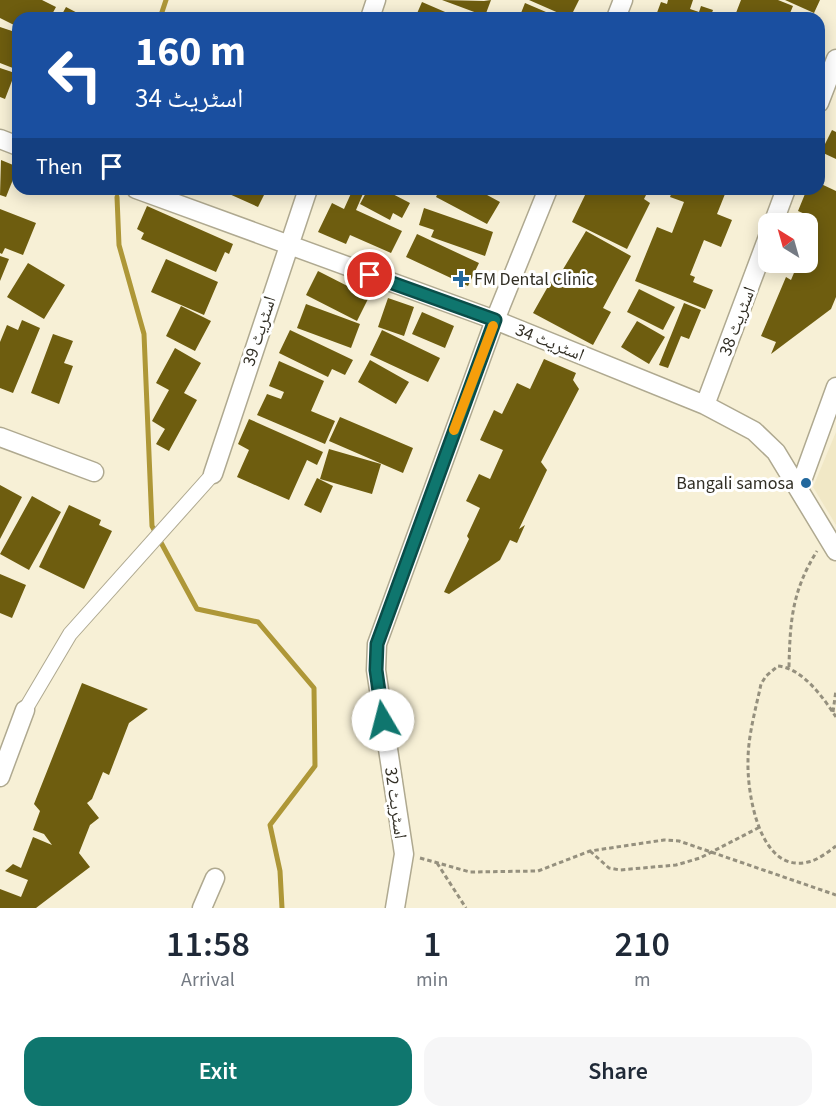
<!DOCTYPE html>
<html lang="en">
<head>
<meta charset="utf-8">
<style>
	body { margin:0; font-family:"Source Sans 3","Noto Naskh Arabic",sans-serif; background:#f6f6f7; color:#1f2937; height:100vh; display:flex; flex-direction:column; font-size:22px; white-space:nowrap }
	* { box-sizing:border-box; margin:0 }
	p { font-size:20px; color:#747a83 }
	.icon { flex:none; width:33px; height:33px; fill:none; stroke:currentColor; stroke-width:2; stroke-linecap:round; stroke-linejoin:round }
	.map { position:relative; height:908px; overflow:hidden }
	.details { display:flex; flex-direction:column; background:#fff; flex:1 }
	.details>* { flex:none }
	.top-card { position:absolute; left:12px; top:12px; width:813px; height:183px; border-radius:18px; box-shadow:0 3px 15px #0003; background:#1a4fa0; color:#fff; overflow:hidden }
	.needle { width:39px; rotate:323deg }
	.tools { position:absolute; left:758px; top:213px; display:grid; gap:12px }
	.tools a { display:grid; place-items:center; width:60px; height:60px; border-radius:12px; background:#fff; box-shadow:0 3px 15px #0003; font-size:30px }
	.pin { position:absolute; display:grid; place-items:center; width:51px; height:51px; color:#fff; margin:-26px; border:3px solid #fff; border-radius:50%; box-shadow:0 2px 6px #0007 }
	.me { position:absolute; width:66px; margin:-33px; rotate:352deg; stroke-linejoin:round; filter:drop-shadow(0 0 4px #0008) }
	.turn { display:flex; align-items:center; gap:21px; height:126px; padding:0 24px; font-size:27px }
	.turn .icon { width:78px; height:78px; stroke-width:2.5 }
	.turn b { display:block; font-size:42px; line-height:51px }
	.then { display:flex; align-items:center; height:57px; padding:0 24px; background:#0003; gap:12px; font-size:22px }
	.eta { display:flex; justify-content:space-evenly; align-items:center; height:102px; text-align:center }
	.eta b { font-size:36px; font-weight:600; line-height:42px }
	.button { display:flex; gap:12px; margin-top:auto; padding:12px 24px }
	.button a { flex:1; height:69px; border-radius:18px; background:#0f766e; color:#fff; font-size:24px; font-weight:600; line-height:69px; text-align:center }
	.button a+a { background:#f6f6f7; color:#1f2937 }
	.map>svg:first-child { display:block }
	.built { fill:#f1e8c6 }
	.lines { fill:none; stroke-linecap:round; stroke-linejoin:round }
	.stream { stroke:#ae9737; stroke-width:5 }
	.building { fill:#6e5d0f }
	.pedestrian-casing { stroke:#afa990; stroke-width:16 }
	.minor-casing { stroke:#afa990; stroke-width:21 }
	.path { stroke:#95907e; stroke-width:3; stroke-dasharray:4.5 3; stroke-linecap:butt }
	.pedestrian { stroke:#fff; stroke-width:14 }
	.minor { stroke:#fff; stroke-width:18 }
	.route-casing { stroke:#0a4d48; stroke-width:15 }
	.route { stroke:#0f766e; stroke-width:10 }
	.slow { stroke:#f59e0b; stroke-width:10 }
	.poi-dot { fill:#22689d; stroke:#fff; stroke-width:2 }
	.labels { text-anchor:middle; stroke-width:6; stroke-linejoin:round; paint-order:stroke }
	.poi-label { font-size:18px; fill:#322f25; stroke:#fff; text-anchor:start }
	.street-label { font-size:18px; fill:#322f25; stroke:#fff }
</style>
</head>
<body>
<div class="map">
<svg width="836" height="908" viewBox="0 0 836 908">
	<rect width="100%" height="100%" fill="#f7f0d6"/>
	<path class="built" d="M836 432V525L813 487Z"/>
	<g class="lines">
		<path class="stream" d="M160 18 166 0
			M117 197 119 245 144 334 152 526 197 609 258 622 314 688 315 766 270 825 280 871 282 908"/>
	</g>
	<path class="building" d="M0 0H42L56 7 50 18H18V27L0 18Z
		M442 0 484 1 491 0 485 16Z
		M529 0H579L570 18Z
		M668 0H693L690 9 699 12 701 6 713 10 710 18H655L661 2 667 4Z
		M741 0H778L793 6 788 18H734Z
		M785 0H820L814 13Z
		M422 2 459 18H415Z
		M525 3 560 18H519Z
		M66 7 87 18H60Z
		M0 27 18 33V70L0 63Z
		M0 68 15 73 5 99 0 97Z
		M832 130 836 132V159L821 152Z
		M1 160 18 167 6 197 0 195Z
		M819 183 836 191V297L831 309 771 354 776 342 761 336 786 277 791 280 796 268 807 262V229L812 217 798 211 807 189H819Z
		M218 189H267L258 207Z
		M353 189H365L356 210 402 231 391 253 350 235 346 244 318 232 332 203 344 209Z
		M368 189H383L410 203 402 218 393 213 390 220 360 204Z
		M440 189H476L500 202 487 224 436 197Z
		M582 189H649L644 199 650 203 627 249 572 222 587 191Z
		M673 189H727L717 214 732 220 721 247 704 240 690 275 695 277 693 282 713 290 705 309 635 281 657 227 672 233 684 202 670 197Z
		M147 206 233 244 229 254 225 252 216 272 141 239 144 233 137 229Z
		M424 208 493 232 485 256 431 237 434 230 419 225Z
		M0 209 36 223 23 255 5 248 2 254 0 253Z
		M586 231 631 256 603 308 611 312 593 345 533 313 555 274 559 276Z
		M417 234 479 263 468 286 406 257Z
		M0 256 9 259 0 281Z
		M166 259 218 282 204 315 151 292Z
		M28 263 65 285 44 319 7 297Z
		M318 271 369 297 357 321 306 295Z
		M639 289 675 307 663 330 627 312Z
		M388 298 414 307 404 336 378 327Z
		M684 303 701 310 689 339 681 336 668 368 659 365Z
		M306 304 360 324 351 348 297 328Z
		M181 306 211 321 195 351 166 336Z
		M422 312 454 326 445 348 412 334Z
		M22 320 40 328 13 393 0 388V342L7 325 18 330Z
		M637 321 665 337 649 364 621 347Z
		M290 330 353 360 345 375 332 369 328 377 279 353Z
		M382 330 440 358 428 382 370 355Z
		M53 334 73 341 64 363 73 366 59 404 31 393Z
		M175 348 201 363 184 393 197 400 169 451 156 444 165 429 152 421 169 390 156 383Z
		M544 359 576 373 573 380 579 389 541 462 547 470 519 529 525 525 517 543 510 540 500 560 449 594 444 592 469 539 467 536 480 508 466 501 479 474 490 479 503 450 480 440 494 410 502 414 517 383 530 389Z
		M370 360 409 382 396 404 358 382Z
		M279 361 324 381 311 411 335 421 325 444 257 415 267 394 281 399 284 392 269 386Z
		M340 417 413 448 403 473 329 441Z
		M249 419 323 452 317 465 307 460 289 500 237 477 249 450 238 444Z
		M329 449 381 464 372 494 320 479Z
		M317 478 333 486 321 513 304 505Z
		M0 485 22 497 0 539Z
		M32 496 61 512 29 570 0 554Z
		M69 505 101 520 99 525 112 531 84 589 39 567Z
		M0 574 26 585 12 618 0 613Z
		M82 683 148 709 129 723 109 775 103 772 92 799 87 803 99 818 90 825 79 853 90 867 36 908H0V889L21 897 28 880 5 871 13 864 21 868 33 837 52 845 44 834 33 830 40 811 34 804Z"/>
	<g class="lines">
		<defs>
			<path id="pedestrian" d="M25 710 70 634 213 474"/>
			<path id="minor" d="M370 18 376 0
				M616 18 623 0
				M819 103 836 59
				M0 139 18 146
				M136 189 495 320 705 405 754 431 776 452 836 551
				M773 224 786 189
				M705 405 768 237
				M0 437 94 472
				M213 474 308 189
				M799 489 836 387
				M0 777 25 710
				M202 908 215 878
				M395 908 404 854 376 670 377 644 495 320 548 189"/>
		</defs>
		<use href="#pedestrian" class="pedestrian-casing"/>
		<use href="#minor" class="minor-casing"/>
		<path class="path" d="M789 667C790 621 792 591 817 551
			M833 712 836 690
			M836 717C823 697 802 668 778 666L766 676 761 684C756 708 748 735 748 761 747 792 759 874 808 862 818 860 828 852 836 846
			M590 851 609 868 620 870 676 865 700 858 758 828
			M420 858 470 872 538 871 590 851 664 840 679 841 836 895
			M437 863 466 908"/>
		<use href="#pedestrian" class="pedestrian"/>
		<use href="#minor" class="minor"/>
	</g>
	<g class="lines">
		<defs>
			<path id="route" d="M370 275 495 320 377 644 376 670 383 720"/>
		</defs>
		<use href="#route" class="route-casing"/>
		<use href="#route" class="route"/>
		<path class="slow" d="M454 430 493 326"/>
	</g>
	<g class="poi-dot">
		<path d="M458 270h6v6h6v6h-6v6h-6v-6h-6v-6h6z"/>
		<circle cx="806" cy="483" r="6"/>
	</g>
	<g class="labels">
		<g class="poi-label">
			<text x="474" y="285">FM Dental Clinic</text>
			<text x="794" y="489" text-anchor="end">Bangali samosa</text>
		</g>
		<g class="street-label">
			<text transform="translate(737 321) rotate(-69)" y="6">اسٹریٹ 38</text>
			<text transform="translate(259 331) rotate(-72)" y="6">اسٹریٹ 39</text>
			<text transform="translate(550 342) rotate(22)" y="6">اسٹریٹ 34</text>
			<text transform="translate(396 803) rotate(82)" y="6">اسٹریٹ 32</text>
		</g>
	</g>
</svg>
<div class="tools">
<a><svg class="needle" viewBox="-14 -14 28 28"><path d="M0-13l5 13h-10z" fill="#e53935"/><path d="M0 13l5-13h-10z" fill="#747a83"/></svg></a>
</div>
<div class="pin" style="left:370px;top:275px;background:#d93025"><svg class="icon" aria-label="arrive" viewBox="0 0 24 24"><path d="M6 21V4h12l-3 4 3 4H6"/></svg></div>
<svg class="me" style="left:383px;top:720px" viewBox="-20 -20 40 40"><circle r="19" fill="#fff"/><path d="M0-13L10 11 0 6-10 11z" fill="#0f766e"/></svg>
<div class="top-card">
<div class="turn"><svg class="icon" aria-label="left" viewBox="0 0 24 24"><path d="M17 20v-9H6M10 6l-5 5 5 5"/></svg><div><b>160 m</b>اسٹریٹ 34</div></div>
<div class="then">Then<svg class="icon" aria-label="arrive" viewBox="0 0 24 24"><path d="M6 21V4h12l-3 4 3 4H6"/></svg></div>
</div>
</div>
<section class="details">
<div class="eta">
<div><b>11:58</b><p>Arrival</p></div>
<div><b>1</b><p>min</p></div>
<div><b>210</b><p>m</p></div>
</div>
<div class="button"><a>Exit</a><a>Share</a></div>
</section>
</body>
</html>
